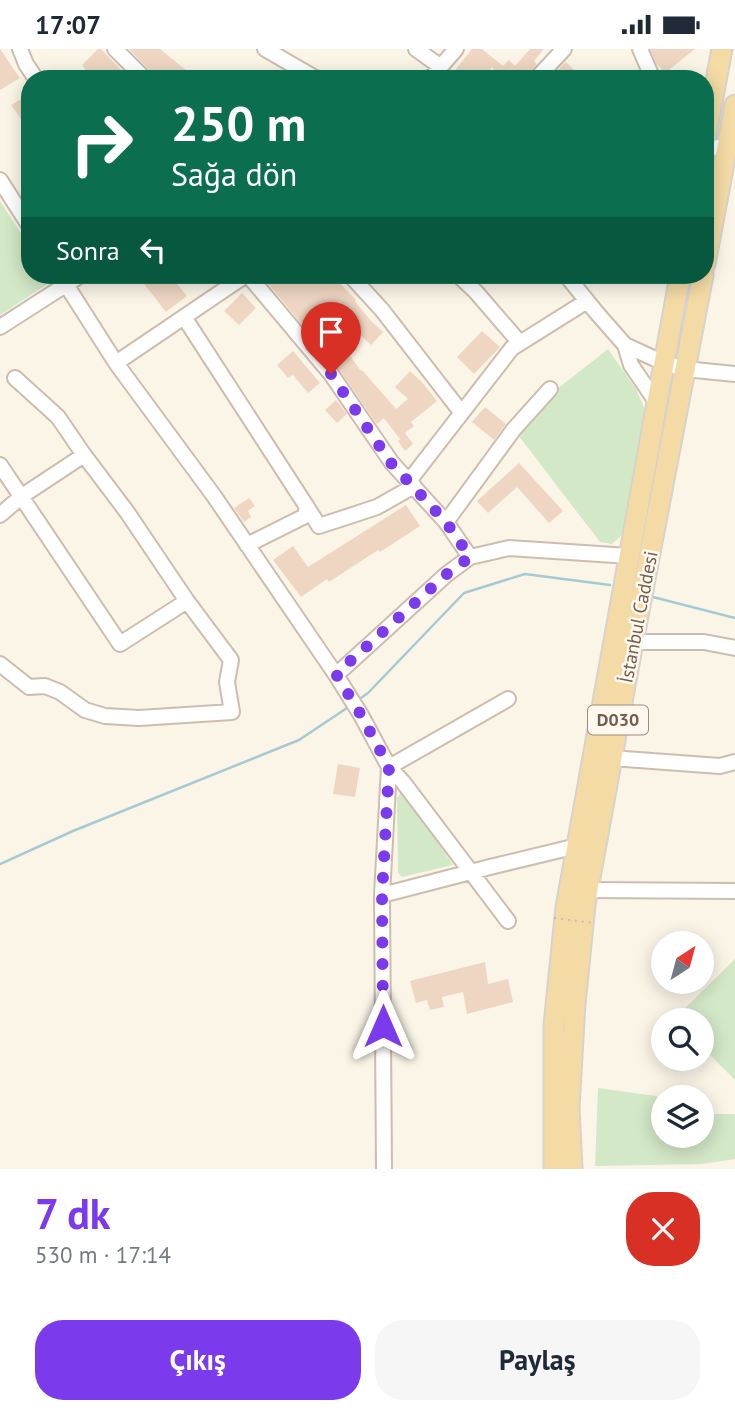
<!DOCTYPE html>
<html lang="tr">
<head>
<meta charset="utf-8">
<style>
	body { margin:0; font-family:"PT Sans",sans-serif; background:#f6f6f7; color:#1f2937; height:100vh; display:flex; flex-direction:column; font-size:26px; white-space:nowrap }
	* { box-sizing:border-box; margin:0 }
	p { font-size:23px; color:#747a83 }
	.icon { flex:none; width:38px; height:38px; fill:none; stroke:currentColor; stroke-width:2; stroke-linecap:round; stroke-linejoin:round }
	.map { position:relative; height:1120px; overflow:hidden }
	.sheet { display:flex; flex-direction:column; background:#fff; flex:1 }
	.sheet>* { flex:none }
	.top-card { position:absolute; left:21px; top:21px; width:693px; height:214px; border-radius:28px; box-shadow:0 4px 18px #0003; background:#0b6e4f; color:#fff; overflow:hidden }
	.needle { width:46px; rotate:36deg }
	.controls { position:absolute; left:651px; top:882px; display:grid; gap:14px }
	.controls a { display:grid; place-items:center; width:63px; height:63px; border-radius:50%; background:#fff; box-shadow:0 4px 18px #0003; font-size:35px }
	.pin { position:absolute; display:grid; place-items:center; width:60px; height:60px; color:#fff; margin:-72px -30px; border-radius:50% 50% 50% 0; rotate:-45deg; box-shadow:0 0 7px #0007 }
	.pin .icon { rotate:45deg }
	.me { position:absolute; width:77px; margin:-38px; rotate:0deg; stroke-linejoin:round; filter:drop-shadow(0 0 5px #0008) }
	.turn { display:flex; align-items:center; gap:24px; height:147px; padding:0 35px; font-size:32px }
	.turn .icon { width:91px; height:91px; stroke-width:2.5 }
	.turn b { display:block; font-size:49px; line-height:60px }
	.then { display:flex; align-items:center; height:66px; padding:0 35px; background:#0003; gap:14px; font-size:26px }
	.round { display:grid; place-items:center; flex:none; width:74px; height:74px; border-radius:28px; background:#f6f6f7 }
	.head { display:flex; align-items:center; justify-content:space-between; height:119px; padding:0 35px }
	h1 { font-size:42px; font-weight:700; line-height:52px; color:#7c3aed }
	.primary-button { display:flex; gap:14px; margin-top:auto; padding:14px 35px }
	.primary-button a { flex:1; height:80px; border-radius:28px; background:#7c3aed; color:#fff; font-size:28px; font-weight:700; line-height:80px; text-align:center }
	.primary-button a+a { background:#f6f6f7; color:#1f2937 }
	.status { display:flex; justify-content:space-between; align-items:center; height:49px; padding:0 35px; background:#fff; direction:ltr }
	.status svg { height:19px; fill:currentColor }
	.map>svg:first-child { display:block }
	.green { fill:#d3e8c7 }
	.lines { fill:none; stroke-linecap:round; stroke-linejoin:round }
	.stream { stroke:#a5cad4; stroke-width:2.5 }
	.building { fill:#eed6c2 }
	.minor-casing { stroke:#ccbdaf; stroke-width:18 }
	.major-casing { stroke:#d8d2cd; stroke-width:23 }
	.minor { stroke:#fff; stroke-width:14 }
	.major { stroke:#f4dba6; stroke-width:19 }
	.path-bridge { stroke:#d3b9a5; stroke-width:2; stroke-dasharray:2 5; stroke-linecap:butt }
	.route { stroke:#7c3aed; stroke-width:12; stroke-dasharray:0 21.6 }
	.labels { text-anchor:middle; stroke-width:5; stroke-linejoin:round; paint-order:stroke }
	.shield { fill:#fef8ee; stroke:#9d8c7e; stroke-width:2 }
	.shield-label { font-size:18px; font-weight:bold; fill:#735d4e }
	.street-label { font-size:19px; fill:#735d4e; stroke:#fef8ee }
</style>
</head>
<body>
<div class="status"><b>17:07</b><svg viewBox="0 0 49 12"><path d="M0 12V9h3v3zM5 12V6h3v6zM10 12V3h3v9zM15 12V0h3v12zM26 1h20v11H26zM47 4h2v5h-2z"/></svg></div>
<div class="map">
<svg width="735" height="1120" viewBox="0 0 735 1120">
	<rect width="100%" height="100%" fill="#fbf5e8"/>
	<path class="green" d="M0 152 30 198V226H48L52 232 0 266Z
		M608 300 636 340 645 361 624 484 612 495 600 493 515 382 547 348Z
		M403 743 453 816 402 828 398 824 397 748Z
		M735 910V1031L702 998V971L674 970Z
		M598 1039 656 1047 663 1053V1087H702V1065H735V1110L702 1115 595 1117Z"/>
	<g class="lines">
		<path class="stream" d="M653 548 735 569
			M358 651 368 644 464 544 525 525 610 536
			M0 815 73 782 299 691 350 657"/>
	</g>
	<path class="building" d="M0 0 20 29 0 41Z
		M98 0H101L130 30H93L82 16Z
		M129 0H160L197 30H158Z
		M472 0H482L503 17 509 11 515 17 530 0H544L534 12 537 15 528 25 527 23 520 30H503L492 18 482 30H466L455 21Z
		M650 0H695L665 24 656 14Z
		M566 13 577 24 572 30H549Z
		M30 45V65L21 70 11 56Z
		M137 226H170L187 247 166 263Z
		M273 226H332L356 251 355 252 370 271 383 283 371 296 352 278 338 290 361 322 362 321 396 360 408 350 395 338 410 322 422 333 437 352 411 373 414 377 405 384 413 395 405 402 398 392 400 390 384 369 377 375 338 319 266 232Z
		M242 244 256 259 239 276 224 262Z
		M482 282 500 298 474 325 457 308Z
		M293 302 320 334 308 344 293 326 288 329 277 316Z
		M336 351 347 365 337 374 325 361Z
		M485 358 506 375 494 391 472 373Z
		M519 414 563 462 549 474 517 438 488 464 477 452Z
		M249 449 255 457 248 462 251 468 244 473 234 459Z
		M406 456 420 477 380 503 378 501 329 533 327 530 301 548 273 511 293 497 308 518Z
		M338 715 360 719 355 748 333 745Z
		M485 913 488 935 508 930 513 953 467 965 463 943 442 948 444 958 430 961 427 951 416 954 410 932Z"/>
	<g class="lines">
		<defs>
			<path id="minor" d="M20 0 26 15 36 30
				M115 0 145 30
				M265 0 317 30
				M416 0 441 18
				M640 0 653 30
				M430 30 456 0
				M536 30 564 0
				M705 100 727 97
				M0 131 30 178
				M60 226 116 314 214 447 336 626 361 666 389 718 382 846 384 1120
				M248 226 331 325 392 414 446 473 470 508
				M350 226 382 261 461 363
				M458 226 476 243 520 294
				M566 226 596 263 625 296 664 314 685 320 735 325
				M184 268 307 458 305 467 247 496
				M0 278 81 226
				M625 296 631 316 657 354
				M116 314 246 226
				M0 416 120 595 187 552
				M409 432 512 299 587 252
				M307 458 319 477 377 458 414 437
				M0 466 22 447 84 406
				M446 473 514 380 550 340
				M633 593H704L735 599
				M0 615 29 638 45 637 60 643 85 661 105 667 139 669 232 663 227 633 231 611 187 552 127 463 84 406 58 368 15 329
				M336 626 447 525 470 508 509 499 629 507
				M508 650 389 718 403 733 508 872
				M611 709 720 717 735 713
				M587 841 735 842
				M382 846 490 818 577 797"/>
			<path id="major" d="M705 90 722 0
				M705 215 735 56
				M554 1120V976L566 858 680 226
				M572 1120 569 1059 575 955 585 856 633 593 703 226"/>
		</defs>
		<use href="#minor" class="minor-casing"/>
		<use href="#major" class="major-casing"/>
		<use href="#minor" class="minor"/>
		<use href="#major" class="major"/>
		<path class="path-bridge" d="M554 869 594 874"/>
	</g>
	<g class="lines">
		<path class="route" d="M331 325 391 414 446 473 470 508 447 525 336 625 361 666 389 718 382 846 383 977"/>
	</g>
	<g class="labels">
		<rect class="shield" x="588" y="656.5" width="60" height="29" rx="5"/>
		<g class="shield-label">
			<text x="618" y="677">D030</text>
		</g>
		<g class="street-label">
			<text transform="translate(638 568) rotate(-79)" y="7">İstanbul Caddesi</text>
		</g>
	</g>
</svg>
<div class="controls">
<a><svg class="needle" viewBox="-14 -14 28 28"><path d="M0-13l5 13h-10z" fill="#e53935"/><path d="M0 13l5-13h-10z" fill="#747a83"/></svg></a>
<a><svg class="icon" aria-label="search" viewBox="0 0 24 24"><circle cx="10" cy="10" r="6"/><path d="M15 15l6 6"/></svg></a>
<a><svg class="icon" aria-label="layers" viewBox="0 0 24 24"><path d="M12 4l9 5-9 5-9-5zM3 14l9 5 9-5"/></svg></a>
</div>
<div class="pin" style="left:331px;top:325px;background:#d93025"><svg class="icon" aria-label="arrive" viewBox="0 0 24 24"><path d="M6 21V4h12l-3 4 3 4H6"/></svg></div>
<svg class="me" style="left:383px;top:977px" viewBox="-20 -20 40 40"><path d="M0-17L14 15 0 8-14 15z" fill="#7c3aed" stroke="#fff" stroke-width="4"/></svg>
<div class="top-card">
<div class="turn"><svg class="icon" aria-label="right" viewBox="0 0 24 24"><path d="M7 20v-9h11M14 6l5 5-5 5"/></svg><div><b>250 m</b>Sağa dön</div></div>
<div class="then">Sonra<svg class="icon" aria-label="left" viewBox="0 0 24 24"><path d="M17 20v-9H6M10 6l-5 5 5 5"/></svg></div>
</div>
</div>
<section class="sheet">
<div class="head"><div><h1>7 dk</h1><p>530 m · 17:14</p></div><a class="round" style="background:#d93025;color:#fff"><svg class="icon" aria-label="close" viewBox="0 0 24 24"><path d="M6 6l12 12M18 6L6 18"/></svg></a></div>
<div class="primary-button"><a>Çıkış</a><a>Paylaş</a></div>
</section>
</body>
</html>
